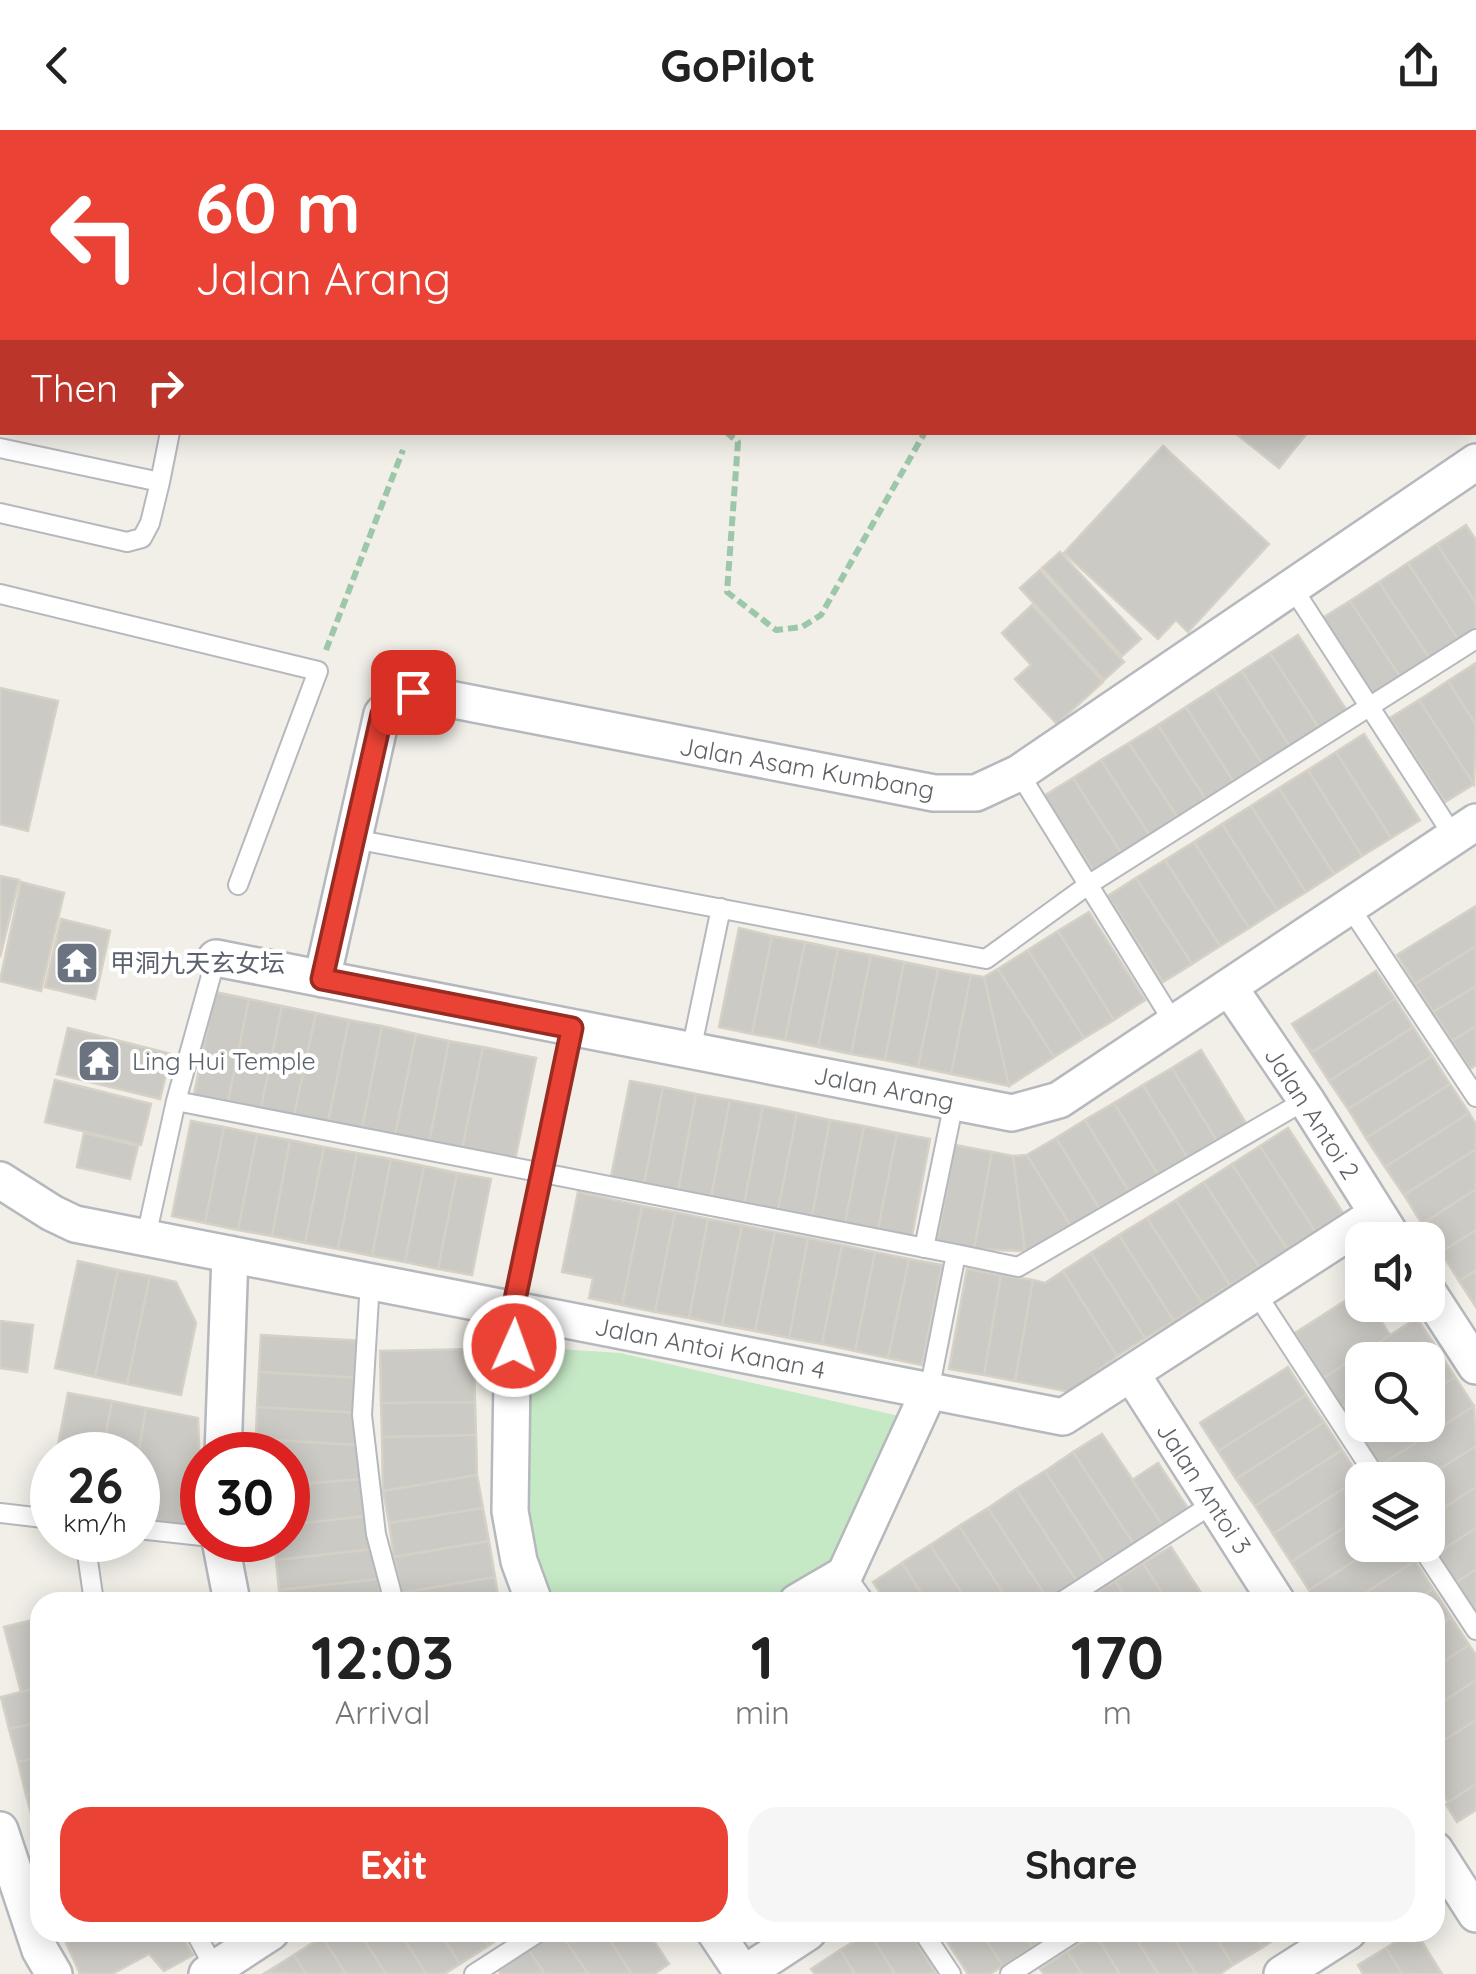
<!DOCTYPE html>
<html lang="en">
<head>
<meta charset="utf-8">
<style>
	body { margin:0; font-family:Quicksand,"Noto Sans SC",sans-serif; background:#f6f6f6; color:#222; height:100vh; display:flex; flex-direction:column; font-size:38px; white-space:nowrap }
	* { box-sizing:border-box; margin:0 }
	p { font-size:32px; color:#767676 }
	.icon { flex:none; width:55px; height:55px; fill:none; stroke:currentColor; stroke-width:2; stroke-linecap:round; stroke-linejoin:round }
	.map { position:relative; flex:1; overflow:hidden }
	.side { position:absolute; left:30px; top:1462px; width:1415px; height:350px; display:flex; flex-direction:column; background:#fff; border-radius:30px; box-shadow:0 5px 25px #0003 }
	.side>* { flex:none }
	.guide { position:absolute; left:0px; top:0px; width:1478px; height:305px; box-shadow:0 5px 25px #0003; background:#ea4335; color:#fff; overflow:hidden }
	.fabs { position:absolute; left:1345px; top:1092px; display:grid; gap:20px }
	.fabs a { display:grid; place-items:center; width:100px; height:100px; border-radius:20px; background:#fff; box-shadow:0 5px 25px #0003; font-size:50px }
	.speed { position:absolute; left:30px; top:1302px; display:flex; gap:20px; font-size:50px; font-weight:700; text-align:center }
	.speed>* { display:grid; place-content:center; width:130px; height:130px; border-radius:50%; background:#fff; box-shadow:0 5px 25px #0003; line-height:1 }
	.speed small { font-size:25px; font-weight:400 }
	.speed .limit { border:15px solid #d22; background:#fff; color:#111 }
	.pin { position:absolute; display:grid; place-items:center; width:85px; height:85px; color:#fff; margin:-42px; border-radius:20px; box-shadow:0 5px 15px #0006 }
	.me { position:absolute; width:110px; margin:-55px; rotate:2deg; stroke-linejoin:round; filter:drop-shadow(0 0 8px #0008) }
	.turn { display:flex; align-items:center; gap:35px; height:210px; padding:0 30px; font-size:45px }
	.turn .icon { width:130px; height:130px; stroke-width:2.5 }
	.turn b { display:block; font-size:70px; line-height:85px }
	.then { display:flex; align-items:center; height:95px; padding:0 30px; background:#0003; gap:20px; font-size:38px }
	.eta { display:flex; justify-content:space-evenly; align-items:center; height:170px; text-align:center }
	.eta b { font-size:60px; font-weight:800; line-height:70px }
	.primary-button { display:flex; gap:20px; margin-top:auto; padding:20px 30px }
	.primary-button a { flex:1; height:115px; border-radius:30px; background:#ea4335; color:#fff; font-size:40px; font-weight:800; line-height:115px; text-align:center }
	.primary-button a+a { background:#f6f6f6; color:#222 }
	header { display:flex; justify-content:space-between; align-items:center; height:130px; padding:0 30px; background:#fff; font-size:45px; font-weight:800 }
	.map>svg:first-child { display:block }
	.green { fill:#c5e8c5 }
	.building { fill:#cccac5; stroke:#d6d1c6; stroke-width:2.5 }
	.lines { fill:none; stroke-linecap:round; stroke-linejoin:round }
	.lane-casing { stroke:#b5b8bc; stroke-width:22 }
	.street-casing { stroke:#b5b8bc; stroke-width:40 }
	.path { stroke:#9cc7a9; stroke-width:6; stroke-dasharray:10 5; stroke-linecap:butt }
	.lane { stroke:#fff; stroke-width:18 }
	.street { stroke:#fff; stroke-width:35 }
	.route-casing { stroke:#982c22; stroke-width:25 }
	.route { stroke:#ea4335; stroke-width:18 }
	.labels { text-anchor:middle; stroke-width:8; stroke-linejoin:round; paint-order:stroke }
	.street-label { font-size:25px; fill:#5f6368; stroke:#fff }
	.worship-label { font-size:25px; fill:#5b616d; stroke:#fff; text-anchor:start }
</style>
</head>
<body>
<header><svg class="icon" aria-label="back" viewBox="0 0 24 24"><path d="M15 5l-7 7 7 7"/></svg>GoPilot<svg class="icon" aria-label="share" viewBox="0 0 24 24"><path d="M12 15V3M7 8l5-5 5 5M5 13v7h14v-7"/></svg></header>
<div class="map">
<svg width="1476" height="1844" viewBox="0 0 1476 1844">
	<rect width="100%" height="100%" fill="#f1efe8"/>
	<path class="green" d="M514 1216 620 1223 917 1290 845 1444 797 1472H534Z"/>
	<path class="building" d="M1125 0H1194V2Z
		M1234 302H1308L1279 338Z
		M1163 316 1269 414 1188 502 1176 490 1158 509 1064 423Z
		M1466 395 1476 410V473L1437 414Z
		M1437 414 1476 473V504L1461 514 1408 433Z
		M1060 422 1141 509 1122 526 1042 438Z
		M1408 433 1461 514 1432 532 1379 452Z
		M1040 440 1124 532 1104 550 1020 458Z
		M1379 452 1432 532 1403 551 1350 471Z
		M1350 471 1403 551 1374 570 1321 489Z
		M1032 475 1103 552 1057 594 1015 549 1031 535 1002 503Z
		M1298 505 1351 587 1323 604 1270 523Z
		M1270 523 1323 604 1294 623 1242 541Z
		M1476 533V595L1448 551Z
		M1242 541 1294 623 1266 640 1214 559Z
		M1448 551 1476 595 1474 654 1419 570Z
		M0 558 58 571 28 701 0 694Z
		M1214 559 1266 640 1238 659 1186 577Z
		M1419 570 1474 654 1445 672 1390 588Z
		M1186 577 1238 659 1210 676 1158 595Z
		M1158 595 1210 676 1182 694 1129 613Z
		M1364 604 1420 690 1391 708 1336 622Z
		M1129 613 1182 694 1154 712 1101 630Z
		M1336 622 1391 708 1362 726 1308 640Z
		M1101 630 1154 712 1126 730 1073 648Z
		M1308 640 1362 726 1334 744 1279 658Z
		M1073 648 1126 730 1098 748 1044 666Z
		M1279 658 1334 744 1306 762 1251 676Z
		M1251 676 1306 762 1277 780 1222 694Z
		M1222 694 1277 780 1249 798 1194 712Z
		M1194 712 1249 798 1220 816 1165 730Z
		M1165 730 1220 816 1192 834 1136 748Z
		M0 746 19 750 0 827Z
		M1136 748 1192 834 1163 852 1108 766Z
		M21 752 64 763 41 861 0 851Z
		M1476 776V816L1415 854 1397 825Z
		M1089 782 1145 870 1114 890 1058 801Z
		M61 789 110 801 95 869 45 857Z
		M739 798 772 806 752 904 719 897Z
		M1058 801 1114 890 1084 908 1028 820Z
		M772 806 805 812 785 910 752 904Z
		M805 812 838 819 818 917 785 910Z
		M1476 816V856L1433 882 1415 854Z
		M838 819 871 825 851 924 818 917Z
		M1028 820 1084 908 1054 927 998 839Z
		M871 825 904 832 885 930 851 924Z
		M904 832 938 839 918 937 885 930Z
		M938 839 971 845 951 944 918 937Z
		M998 839 1054 927 1009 956 984 847Z
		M1376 841 1395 869 1311 923 1292 894Z
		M971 845 984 847 1009 956 951 944Z
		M1476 856V896L1452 911 1433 882Z
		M215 862 249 869 227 976 193 969Z
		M249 869 282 876 260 983 227 976Z
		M1395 869 1413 897 1329 951 1311 923Z
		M282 876 316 883 293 990 260 983Z
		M316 883 349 890 327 997 293 990Z
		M349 890 382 896 361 1004 327 997Z
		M382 896 416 904 394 1010 361 1004Z
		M1476 896V935L1470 939 1452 911Z
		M1413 897 1432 926 1348 979 1329 951Z
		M68 898 171 924 160 969 57 944Z
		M416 904 449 911 428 1018 394 1010Z
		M449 911 483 917 461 1024 428 1018Z
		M483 917 536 928 514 1035 461 1024Z
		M1201 920 1249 998 1220 1016 1172 938Z
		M1432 926 1450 954 1366 1008 1348 979Z
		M1172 938 1220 1016 1191 1033 1143 955Z
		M55 950 151 974 141 1015 45 992Z
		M630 951 663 957 644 1054 611 1047Z
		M1450 954 1469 983 1385 1037 1366 1008Z
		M1143 955 1191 1033 1162 1051 1114 973Z
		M663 957 696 964 678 1061 644 1054Z
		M696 964 730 970 711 1067 678 1061Z
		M730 970 763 976 744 1074 711 1067Z
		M1114 973 1162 1051 1133 1068 1085 990Z
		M763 976 797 983 778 1080 744 1074Z
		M797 983 830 990 812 1086 778 1080Z
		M1469 983 1476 994V1019L1404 1065 1385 1037Z
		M830 990 864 996 845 1093 812 1086Z
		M1085 990 1133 1068 1104 1086 1056 1008Z
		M191 991 224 997 205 1093 172 1086Z
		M864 996 897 1003 878 1099 845 1093Z
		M224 997 257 1004 238 1100 205 1093Z
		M1288 998 1343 1083 1315 1101 1260 1016Z
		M84 1003 138 1016 130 1049 77 1037Z
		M897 1003 930 1009 912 1106 878 1099Z
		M257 1004 290 1010 272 1106 238 1100Z
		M1056 1008 1104 1086 1075 1103 1027 1025Z
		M290 1010 324 1017 305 1113 272 1106Z
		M955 1015 992 1022 974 1119 937 1112Z
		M1260 1016 1315 1101 1287 1119 1232 1034Z
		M324 1017 357 1023 338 1119 305 1113Z
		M1476 1019V1059L1422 1094 1404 1065Z
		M992 1022 1013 1026 1025 1121 974 1119Z
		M357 1023 391 1029 372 1126 338 1119Z
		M1027 1025 1075 1103 1025 1121 1013 1026Z
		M391 1029 424 1036 405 1132 372 1126Z
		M1232 1034 1287 1119 1259 1137 1204 1052Z
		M424 1036 457 1043 438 1139 405 1132Z
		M457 1043 491 1049 472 1145 438 1139Z
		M1204 1052 1259 1137 1230 1155 1176 1070Z
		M1476 1059V1100L1441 1122 1422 1094Z
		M578 1062 642 1076 622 1175 589 1168 593 1148 562 1142Z
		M1176 1070 1230 1155 1202 1173 1147 1088Z
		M642 1076 675 1082 655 1182 622 1175Z
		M675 1082 708 1089 689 1188 655 1182Z
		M1147 1088 1202 1173 1174 1191 1119 1105Z
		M708 1089 742 1095 722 1195 689 1188Z
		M742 1095 775 1102 755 1201 722 1195Z
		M1476 1100V1140L1459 1151 1441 1122Z
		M775 1102 808 1108 789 1208 755 1201Z
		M1119 1105 1174 1191 1145 1208 1091 1123Z
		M808 1108 842 1115 822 1214 789 1208Z
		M842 1115 875 1122 855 1221 822 1214Z
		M875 1122 909 1129 888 1228 855 1221Z
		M1091 1123 1145 1208 1117 1226 1063 1141Z
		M909 1129 942 1135 922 1235 888 1228Z
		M78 1131 118 1140 95 1247 55 1238Z
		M967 1139 1001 1145 984 1245 949 1239Z
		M118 1140 150 1146 127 1254 95 1247Z
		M1476 1140V1177L1459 1151Z
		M1063 1141 1117 1226 1070 1262 1015 1251 1033 1150 1045 1153Z
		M1001 1145 1033 1150 1015 1251 984 1245Z
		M150 1146 176 1152 196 1193 181 1265 127 1254Z
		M1362 1160V1175H1371L1390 1205 1323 1248 1295 1203Z
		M1417 1188 1436 1217 1416 1230H1362V1264L1342 1277 1323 1248Z
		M0 1191 33 1195 27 1242 0 1238Z
		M261 1205 363 1211 361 1248 259 1242Z
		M1436 1217 1455 1247 1428 1264V1230H1416Z
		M474 1219 475 1272 381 1273 380 1221Z
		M1288 1237 1306 1265 1218 1321 1200 1293Z
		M259 1242 361 1248 360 1283 257 1277Z
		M1455 1247 1474 1276 1379 1336 1360 1306 1378 1295H1428V1264Z
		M68 1263 112 1271 102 1325H56Z
		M1362 1264V1295H1378L1360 1306 1342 1277Z
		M1306 1265 1324 1292 1236 1349 1218 1321Z
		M112 1271 146 1278 138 1325H102Z
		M475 1272 476 1305 382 1307 381 1273Z
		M1474 1276 1476 1316 1422 1350H1389L1379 1336Z
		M257 1277 360 1283 358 1315 256 1309Z
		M146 1278 198 1288 202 1399 138 1386V1325Z
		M1324 1292 1342 1320 1255 1376 1236 1349Z
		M1102 1304 1164 1397 1135 1416 1073 1322Z
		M476 1305 477 1345 383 1361 382 1307Z
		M256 1309 358 1315 362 1349 288 1355V1325H258Z
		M1476 1316V1357L1428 1388V1350H1422Z
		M1342 1320 1360 1348 1273 1404 1255 1376Z
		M1073 1322 1135 1416 1106 1435 1045 1341Z
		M1158 1333 1189 1380 1164 1397 1132 1350Z
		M1045 1341 1106 1435 1078 1453 1016 1359Z
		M477 1345 483 1378 389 1393 383 1361Z
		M1360 1348 1362 1386 1291 1432 1273 1404Z
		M362 1349 366 1386 288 1395V1355Z
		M1476 1357V1398L1436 1424 1428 1411V1388Z
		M1016 1359 1078 1453 1049 1471 988 1378Z
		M483 1378 489 1411 394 1427 389 1393Z
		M988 1378 1049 1471 1047 1472H1009L959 1396Z
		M366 1386 374 1419 276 1430 274 1410H288V1395Z
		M1362 1386V1415H1379L1309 1460 1291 1432Z
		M959 1396 1009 1472H968L930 1415Z
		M1476 1398V1439L1455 1453 1436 1424Z
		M489 1411 495 1447 401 1463 394 1427Z
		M930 1415 968 1472H927L902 1433Z
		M1379 1415H1404L1415 1431 1351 1472H1317L1309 1460Z
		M1171 1417 1207 1472H1168L1143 1433Z
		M374 1419 378 1449 279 1460 276 1430Z
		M1415 1431 1433 1459 1413 1472H1351Z
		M902 1433 927 1472H887L873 1452Z
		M1143 1433 1168 1472H1129L1115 1451Z
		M1476 1439V1481L1473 1482 1455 1453Z
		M495 1447 499 1472H402L401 1463Z
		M378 1449 381 1472H281L279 1460Z
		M1115 1451 1129 1472H1090L1087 1468Z
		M1433 1459 1451 1487 1435 1498V1472H1413Z
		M1451 1487 1469 1515 1435 1537V1498Z
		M40 1488V1557L21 1562 4 1497Z
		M1469 1515 1476 1525V1550L1435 1577V1537Z
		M1476 1550V1590L1435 1616V1577Z
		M40 1557V1592L9 1599 1 1567Z
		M1476 1590V1654L1448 1672 1435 1653V1616Z
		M40 1592V1627L18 1632 9 1599Z
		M40 1627V1661L26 1665 18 1632Z
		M1476 1654V1680L1457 1692 1446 1674Z
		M40 1661V1696L35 1697 26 1665Z
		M73 1802H180L193 1825 164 1841 149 1824 112 1844H80L63 1806Z
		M330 1802H359L386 1844H346L322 1807Z
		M359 1802H400L426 1844H386Z
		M400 1802H440L460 1834 444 1844H426Z
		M440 1802H480L488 1816 460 1834Z
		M480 1802H509L488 1816Z
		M553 1802H560L588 1844H545L528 1819Z
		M560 1802H604L632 1844H588Z
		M604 1802H648L669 1834 654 1844H632Z
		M910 1802 936 1844H895L869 1803Z
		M941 1802H981L1003 1836 990 1844H968Z
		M981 1802H1022L1032 1817 1003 1836Z
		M1022 1802H1054L1032 1817Z
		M1097 1802H1132L1158 1844H1120L1095 1804Z
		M1132 1802H1170L1196 1844H1158Z
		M1170 1802H1212L1233 1835 1220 1844H1196Z
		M1212 1802H1254L1263 1817 1233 1835Z
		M1254 1802H1286L1263 1817Z
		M1410 1802H1416L1442 1844H1402L1386 1818Z
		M869 1803 895 1844H855L840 1820Z
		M1095 1804 1120 1844H1082L1067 1822Z
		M322 1807 346 1844H306L294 1825Z
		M1386 1818 1402 1844H1363L1358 1835Z
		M528 1819 545 1844H501L498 1840Z
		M840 1820 855 1844H815L811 1839Z
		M1067 1822 1082 1844H1044L1040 1839Z
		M294 1825 306 1844 265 1843Z"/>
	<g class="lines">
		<defs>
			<path id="lane" d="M232 2V0
				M1042 2 1043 0
				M1390 2 1392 0
				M0 3 1 0
				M1475 96 1476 97
				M0 318 160 352 170 302
				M0 383 127 412 142 408 150 393 160 352
				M1292 457 1454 707
				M0 464 318 541 238 755
				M1019 643 1174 893
				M354 709 986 829 1088 755 1476 509
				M1349 776 1476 967
				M691 921 721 778
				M176 971 956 1124
				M146 1107 176 971 216 828
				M924 1118 954 972
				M370 1151 362 1285 376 1404 394 1472
				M1256 1163 1378 1350
				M513 1179 572 898
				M929 1261 956 1124 1018 1137 1306 970
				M0 1383 52 1389
				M138 1399 202 1406
				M85 1410 94 1472
				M1420 1415 1476 1500
				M845 1444 865 1472
				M1061 1472 1214 1373
				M195 1802 215 1839
				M923 1802 951 1844
				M474 1844 539 1802
				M1010 1844 1075 1802"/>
			<path id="street" d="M851 0 860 2
				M1277 2 1278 0
				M216 828 1012 983 1059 970 1476 692
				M322 849 382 584 397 569 413 562 934 663H976L1019 643 1476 332
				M1229 857 1306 970 1394 1110
				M0 1050 52 1083 75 1094 1063 1287 1377 1084
				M1428 1162 1476 1236
				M513 1179 510 1381 519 1431 534 1472
				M1131 1243 1277 1472
				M223 1325 230 1124
				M220 1410 232 1472
				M797 1472 845 1444 929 1261
				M0 1700 40 1820 54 1844
				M1435 1720 1476 1784
				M715 1802 743 1844
				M207 1844 271 1802
				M744 1844 808 1802
				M1282 1844 1348 1802"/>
		</defs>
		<use href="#lane" class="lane-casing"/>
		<use href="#street" class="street-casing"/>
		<path class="path" d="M726 302 738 312 727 462 776 500 802 497 821 485 925 302
			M326 520 403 320"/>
		<use href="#lane" class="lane"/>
		<use href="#street" class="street"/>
	</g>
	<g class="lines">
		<defs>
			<path id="route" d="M413 562 397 569 382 584 322 849 572 898 513 1179 514 1216"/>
		</defs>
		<use href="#route" class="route-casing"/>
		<use href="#route" class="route"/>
	</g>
	<defs>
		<symbol id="temple-square" viewBox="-11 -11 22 22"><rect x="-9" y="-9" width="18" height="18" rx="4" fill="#6b7280" stroke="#fff"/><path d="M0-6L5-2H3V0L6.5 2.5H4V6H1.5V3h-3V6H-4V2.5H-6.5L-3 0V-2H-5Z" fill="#fff"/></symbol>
	</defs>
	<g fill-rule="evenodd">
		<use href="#temple-square" x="52" y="808" width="50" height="50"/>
		<use href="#temple-square" x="74" y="906" width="50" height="50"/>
	</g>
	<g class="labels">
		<g class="street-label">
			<text transform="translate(807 638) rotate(10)" y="9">Jalan Asam Kumbang</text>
			<text transform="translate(884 958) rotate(11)" y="9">Jalan Arang</text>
			<text transform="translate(1312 983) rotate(57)" y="9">Jalan Antoi 2</text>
			<text transform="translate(710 1218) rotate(11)" y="9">Jalan Antoi Kanan 4</text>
			<text transform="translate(1204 1358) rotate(57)" y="9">Jalan Antoi 3</text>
		</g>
		<g class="worship-label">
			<text x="110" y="842">甲洞九天玄女坛</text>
			<text x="132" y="940">Ling Hui Temple</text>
		</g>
	</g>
</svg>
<div class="fabs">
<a><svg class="icon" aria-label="sound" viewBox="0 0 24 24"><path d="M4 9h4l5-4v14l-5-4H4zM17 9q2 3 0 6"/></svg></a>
<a><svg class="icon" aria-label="search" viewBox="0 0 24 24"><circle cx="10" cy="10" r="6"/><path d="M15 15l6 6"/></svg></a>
<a><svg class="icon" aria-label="layers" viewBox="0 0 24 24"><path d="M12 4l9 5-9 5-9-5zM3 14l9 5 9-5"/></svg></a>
</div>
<div class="speed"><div>26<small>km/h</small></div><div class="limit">30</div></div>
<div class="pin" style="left:413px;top:562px;background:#d93025"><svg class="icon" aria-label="arrive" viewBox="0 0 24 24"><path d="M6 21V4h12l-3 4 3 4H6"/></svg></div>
<svg class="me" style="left:514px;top:1216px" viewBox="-20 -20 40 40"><circle r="17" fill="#ea4335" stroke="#fff" stroke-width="3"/><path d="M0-11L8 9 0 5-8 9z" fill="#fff"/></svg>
<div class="guide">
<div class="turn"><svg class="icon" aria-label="left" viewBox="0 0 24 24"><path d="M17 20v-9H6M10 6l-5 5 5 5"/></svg><div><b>60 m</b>Jalan Arang</div></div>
<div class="then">Then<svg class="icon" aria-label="right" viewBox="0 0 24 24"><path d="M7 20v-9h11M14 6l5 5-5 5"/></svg></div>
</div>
<section class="side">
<div class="eta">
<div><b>12:03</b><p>Arrival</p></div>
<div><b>1</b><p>min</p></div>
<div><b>170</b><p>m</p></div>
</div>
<div class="primary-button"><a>Exit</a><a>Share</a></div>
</section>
</div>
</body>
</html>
